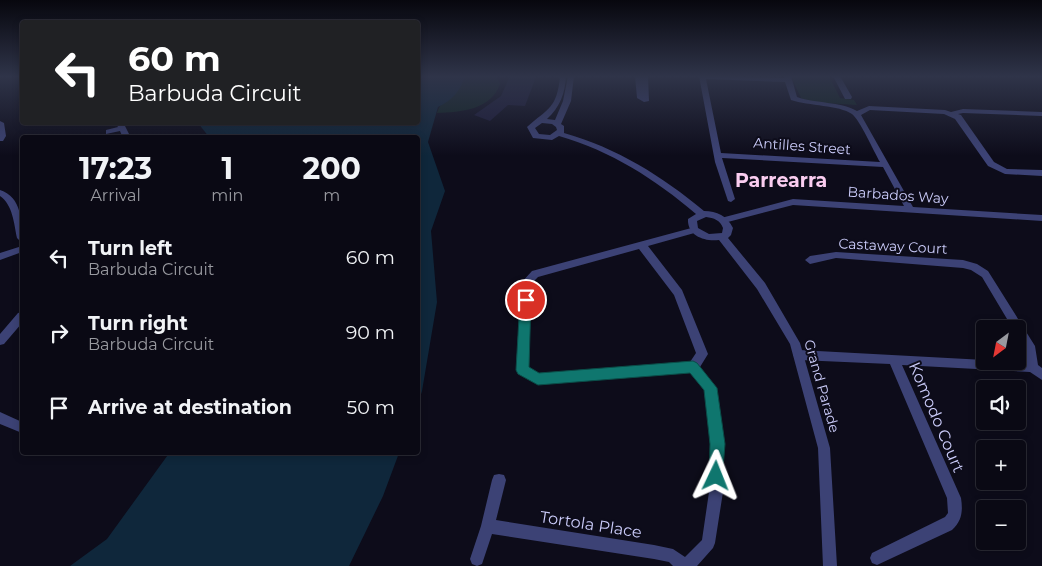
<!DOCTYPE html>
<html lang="en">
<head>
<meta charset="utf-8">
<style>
	body { margin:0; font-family:Montserrat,sans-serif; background:#181722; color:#f1f3f6; height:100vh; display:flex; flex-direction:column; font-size:19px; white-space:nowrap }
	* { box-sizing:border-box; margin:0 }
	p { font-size:16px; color:#999aa0 }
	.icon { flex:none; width:28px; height:28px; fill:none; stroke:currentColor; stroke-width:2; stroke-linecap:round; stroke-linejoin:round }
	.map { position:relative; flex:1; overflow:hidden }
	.panel { position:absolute; left:20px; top:135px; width:400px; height:320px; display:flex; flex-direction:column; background:#0a0914; border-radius:5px; box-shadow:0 2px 8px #0003,0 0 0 1px #2a2a34 }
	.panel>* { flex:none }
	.top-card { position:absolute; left:20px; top:20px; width:400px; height:105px; border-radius:5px; box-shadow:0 2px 8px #0003,0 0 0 1px #2a2a34; background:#202124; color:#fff; overflow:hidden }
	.needle { width:32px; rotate:212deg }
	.buttons { position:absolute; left:976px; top:320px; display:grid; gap:10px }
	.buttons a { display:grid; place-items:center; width:50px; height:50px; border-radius:5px; background:#0a0914; box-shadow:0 2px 8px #0003,0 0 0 1px #2a2a34; font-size:25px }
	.pin { position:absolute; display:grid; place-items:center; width:42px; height:42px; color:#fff; margin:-21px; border:2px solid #fff; border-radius:50%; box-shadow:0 1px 5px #0007 }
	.me { position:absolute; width:55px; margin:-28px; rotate:2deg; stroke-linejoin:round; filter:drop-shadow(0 0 4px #0008) }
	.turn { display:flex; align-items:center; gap:18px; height:105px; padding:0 25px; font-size:22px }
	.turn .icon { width:65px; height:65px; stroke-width:2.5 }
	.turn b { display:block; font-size:35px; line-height:42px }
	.eta { display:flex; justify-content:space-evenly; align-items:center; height:85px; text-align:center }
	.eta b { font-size:30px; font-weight:700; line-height:35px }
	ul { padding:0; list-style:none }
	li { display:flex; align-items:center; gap:15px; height:75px; padding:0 25px }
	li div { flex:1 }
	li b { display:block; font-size:19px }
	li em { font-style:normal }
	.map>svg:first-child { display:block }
	.green { fill:#102420 }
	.water { fill:#0f273b }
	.building { fill:#1c1a39 }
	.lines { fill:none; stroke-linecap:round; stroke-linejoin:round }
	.minor { fill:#3c4275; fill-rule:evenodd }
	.tertiary { fill:#3c4275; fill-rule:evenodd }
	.route { fill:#0f766e; stroke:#0a4d48 }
	.labels { text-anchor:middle; stroke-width:4; stroke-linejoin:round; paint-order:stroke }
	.street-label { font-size:14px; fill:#cbccfa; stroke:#0d0c1a }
	.near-street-label { font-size:16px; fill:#cbccfa; stroke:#0d0c1a }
	.district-label { font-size:19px; font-weight:bold; fill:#facdf0; stroke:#0d0c1a }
</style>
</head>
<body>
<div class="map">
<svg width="1042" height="566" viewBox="0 0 1042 566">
	<rect width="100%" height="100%" fill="#0d0c1a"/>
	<path class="green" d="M465 76H496L500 84C491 110 461 112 437 113 441 98 459 92 465 76Z
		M791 76H829L840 98 854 100 857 105 809 102 801 98Z"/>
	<path class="water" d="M418 76H465C460 91 453 100 438 107L428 142 445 191 431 231 437 302 422 391 418 404V138L209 137 198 123 418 122Z
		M170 452H399V453L383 496 349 566H70L107 539Z"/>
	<path class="building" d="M510 76 536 77 525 106 508 105 490 121 474 115 501 96Z"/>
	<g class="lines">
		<path class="minor" d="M635 76H641L642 78V76H648L649 101 644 102 637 98Z
			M699 76 784 78V76H791L797 97C817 104 839 101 857 111L869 106 945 110 951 112 963 109 1042 112V116L963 113 958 114 961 115 994 162 1007 169 1042 170V176L1005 174 988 166 955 119 944 114 870 110 861 115 913 207 1042 215V221L793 205 724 223 721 222 719 220 721 218 793 199 904 206 883 167 722 158 735 199 731 202 728 201 715 162ZM706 79 785 82 791 100C809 106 839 105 852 114 860 120 874 152 880 162L721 153Z
			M833 76H840L852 97 851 99H845Z
			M0 121 4 123 6 136 3 141H0Z
			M115 122H123L131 138H123L120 131 106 134V130L118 127Z
			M0 190C22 197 22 222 22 241L19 240 17 238C14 224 13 205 0 196Z
			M695 227 700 230 698 232 648 246 682 290 708 354 700 367 716 388 723 444V492L715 543 713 548 697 566H673L669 562 654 559 492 534 482 564 477 566 472 564 470 559 481 526 492 480 494 475 499 474 504 475 506 480 496 520 654 545 673 549 685 557 702 540 709 492 711 444 704 390 690 372 538 384 518 373 516 370 521 283 532 271ZM639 249 674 295 696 353 690 362 539 374 528 368 531 284 538 277Z
			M22 246V252L0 260V253Z
			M836 252 963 260 977 264 988 271 1035 346 1038 365 1042 368V380L1030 372 902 365 961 498C963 511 962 521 952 530L877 565 872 563 870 558 872 553 945 517 948 513 947 498 890 364 799 360 795 358 793 355 795 352 799 350 985 360V361L1026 362V350L1018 336V329H1013L982 277 971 270 963 268 836 258 810 264 805 260 810 256Z
			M22 312V323L4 344 0 345V334L18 313Z
			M0 412 22 422V433L0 424Z"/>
		<path class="tertiary" d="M560 76H566C565 94 560 107 547 119L555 120 563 101 568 76H574L571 101 561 124 564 126V133C617 148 662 176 704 211 717 211 727 216 733 228L731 235 728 238 765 283 800 343 830 448 837 566H823L818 448 790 344 757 289 719 240C705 242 687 236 688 219L696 214C655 179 611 151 559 136L552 140 533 138 527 127C548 108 557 109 560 76ZM542 123 552 124 556 127 557 130 550 135 539 134 535 128ZM706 217C714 218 720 220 723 228L722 233 709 234 698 228 697 221Z"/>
	</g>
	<linearGradient id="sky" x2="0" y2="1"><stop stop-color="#07070e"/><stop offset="0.49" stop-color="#2f3449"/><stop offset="1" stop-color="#2f3449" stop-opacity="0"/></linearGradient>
	<rect width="1042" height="156" fill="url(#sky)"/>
	<path class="route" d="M526 296 531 300 529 367 539 373 693 361 697 363 717 388 725 444 722 481 716 483 711 481 709 476 710 444 704 390 690 373 538 385 518 374 516 370 520 300Z"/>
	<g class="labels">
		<g class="street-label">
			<text transform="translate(802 146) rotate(4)" y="5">Antilles Street</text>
			<text transform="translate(898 195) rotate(4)" y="5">Barbados Way</text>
			<text transform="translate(893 246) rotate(3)" y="5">Castaway Court</text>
			<text transform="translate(822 386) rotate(74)" y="5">Grand Parade</text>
		</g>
		<g class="near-street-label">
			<text transform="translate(937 417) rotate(67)" y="6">Komodo Court</text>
			<text transform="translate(591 524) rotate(9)" y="6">Tortola Place</text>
		</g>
		<g class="district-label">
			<text x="781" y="187">Parrearra</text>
		</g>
	</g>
</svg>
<div class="buttons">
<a><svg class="needle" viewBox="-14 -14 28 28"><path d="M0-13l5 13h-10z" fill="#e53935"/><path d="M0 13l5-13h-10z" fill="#999aa0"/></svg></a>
<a><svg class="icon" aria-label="sound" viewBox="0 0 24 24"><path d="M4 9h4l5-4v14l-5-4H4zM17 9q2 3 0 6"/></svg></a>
<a>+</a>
<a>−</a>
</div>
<div class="pin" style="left:526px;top:300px;background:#d93025"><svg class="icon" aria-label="arrive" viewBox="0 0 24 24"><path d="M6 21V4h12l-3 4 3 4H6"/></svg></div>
<svg class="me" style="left:716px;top:476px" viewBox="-20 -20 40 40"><path d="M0-17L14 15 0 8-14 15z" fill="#0f766e" stroke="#fff" stroke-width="4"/></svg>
<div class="top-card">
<div class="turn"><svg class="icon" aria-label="left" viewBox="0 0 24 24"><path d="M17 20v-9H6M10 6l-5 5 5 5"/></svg><div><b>60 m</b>Barbuda Circuit</div></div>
</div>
<section class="panel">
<div class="eta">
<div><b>17:23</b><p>Arrival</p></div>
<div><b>1</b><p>min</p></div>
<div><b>200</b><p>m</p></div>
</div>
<ul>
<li><svg class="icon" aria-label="left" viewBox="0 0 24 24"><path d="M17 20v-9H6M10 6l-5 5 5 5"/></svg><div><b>Turn left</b><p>Barbuda Circuit</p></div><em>60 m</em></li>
<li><svg class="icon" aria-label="right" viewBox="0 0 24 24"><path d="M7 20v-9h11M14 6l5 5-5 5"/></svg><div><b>Turn right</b><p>Barbuda Circuit</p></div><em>90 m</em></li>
<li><svg class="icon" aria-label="arrive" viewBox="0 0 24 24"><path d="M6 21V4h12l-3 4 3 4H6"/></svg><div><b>Arrive at destination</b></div><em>50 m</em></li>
</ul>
</section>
</div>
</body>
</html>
